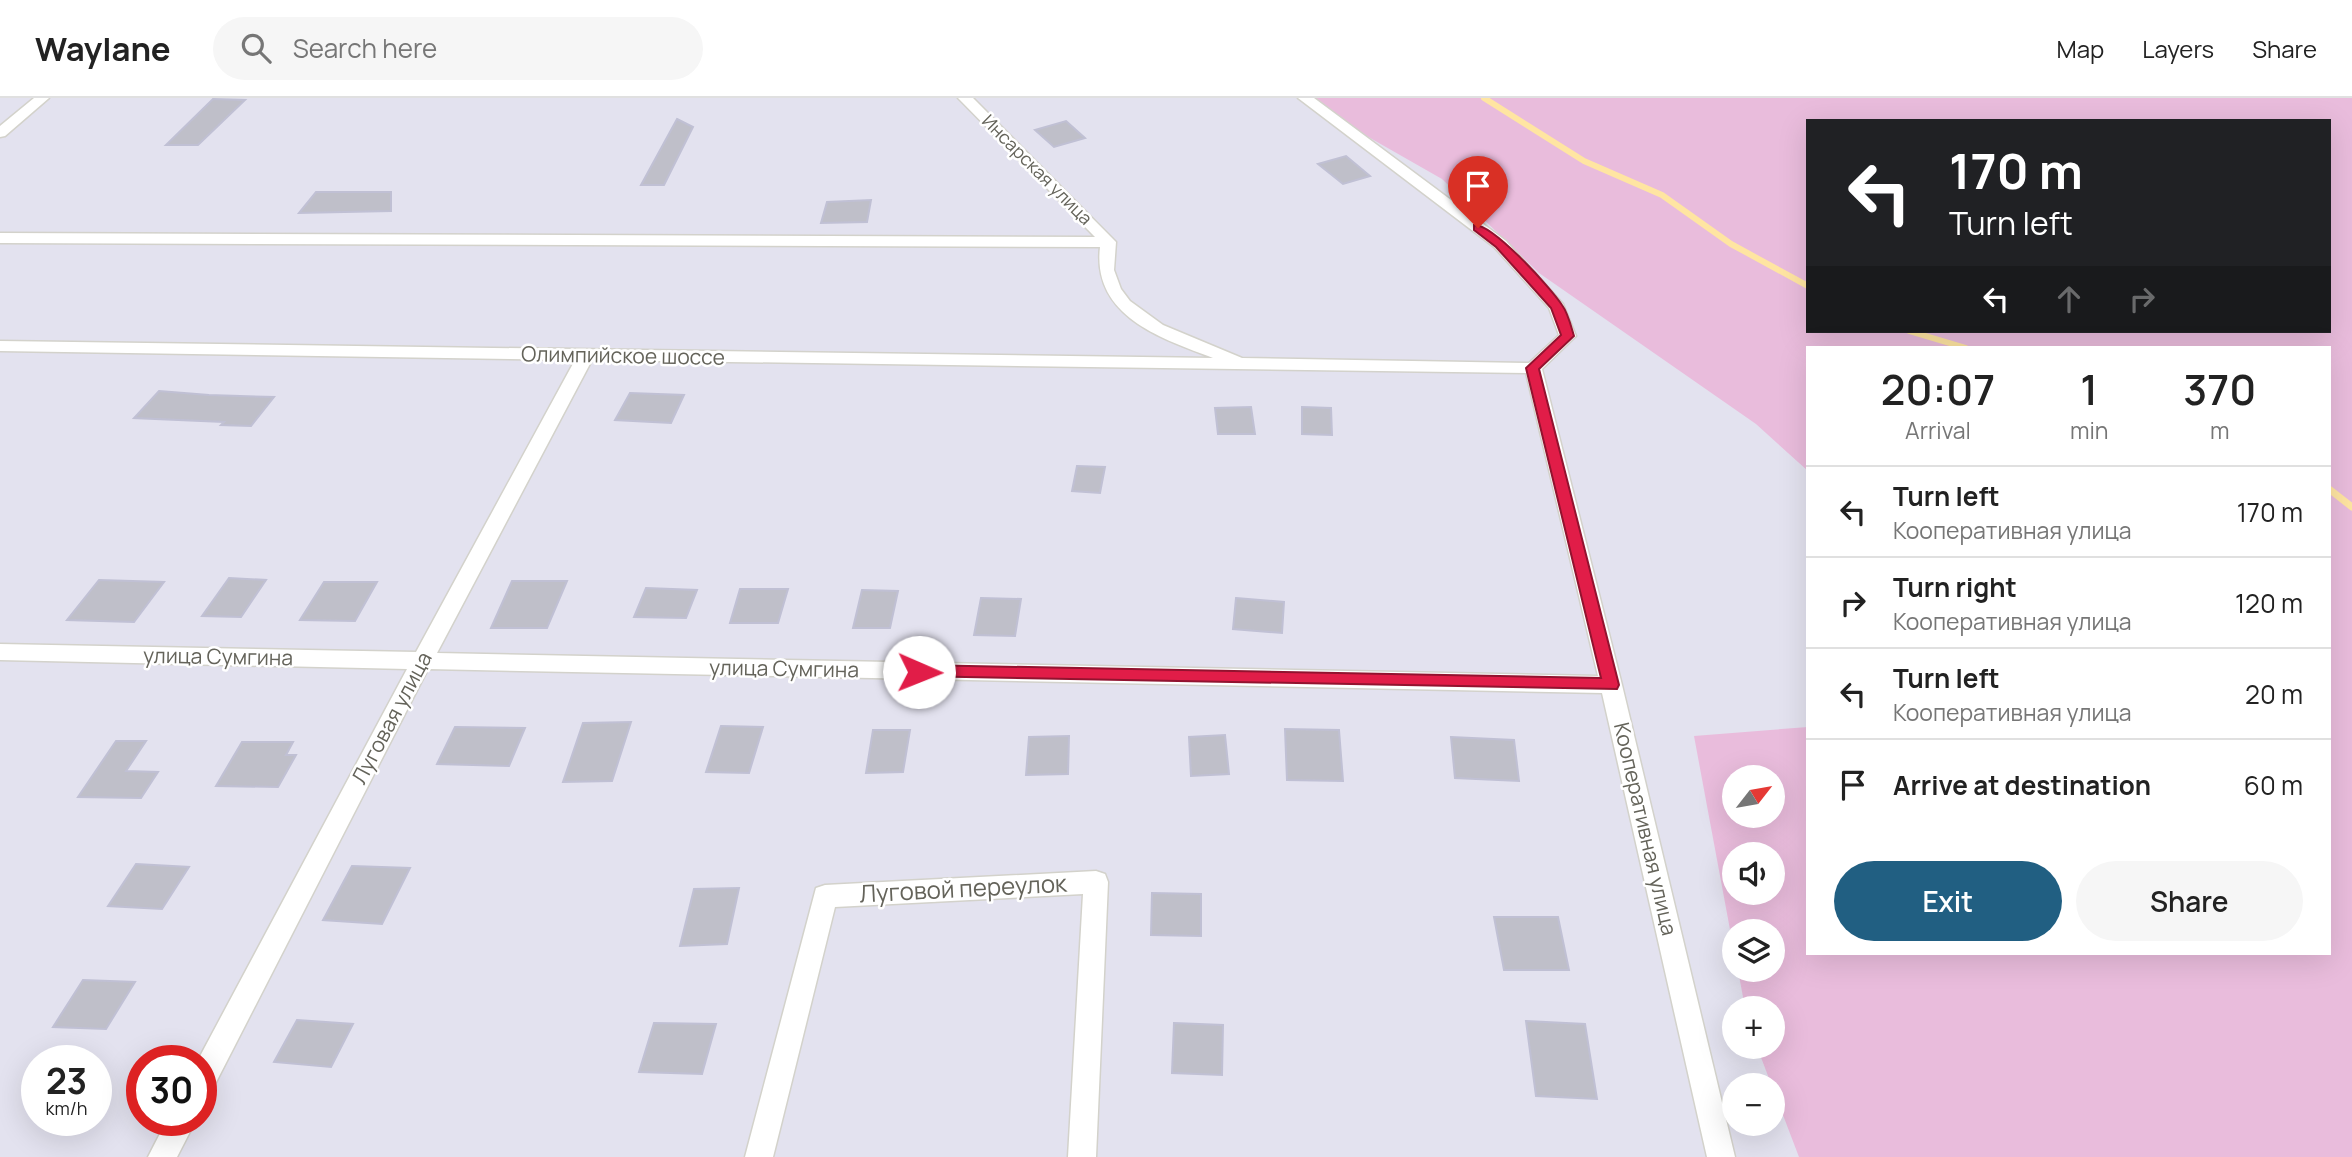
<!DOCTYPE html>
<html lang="en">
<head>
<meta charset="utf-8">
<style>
	body { margin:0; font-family:Manrope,sans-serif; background:#f6f6f6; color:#222; height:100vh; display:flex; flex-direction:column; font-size:26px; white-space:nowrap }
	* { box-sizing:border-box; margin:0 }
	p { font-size:23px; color:#767676 }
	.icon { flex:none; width:38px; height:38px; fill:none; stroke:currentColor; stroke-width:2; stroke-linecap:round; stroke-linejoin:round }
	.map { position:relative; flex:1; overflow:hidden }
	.details { position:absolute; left:1806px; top:248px; width:525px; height:609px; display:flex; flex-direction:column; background:#fff; border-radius:0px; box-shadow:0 7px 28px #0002 }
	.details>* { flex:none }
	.banner { position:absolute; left:1806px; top:21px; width:525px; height:214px; border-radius:0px; box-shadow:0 7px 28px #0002; background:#202124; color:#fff; overflow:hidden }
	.needle { width:46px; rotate:59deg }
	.fabs { position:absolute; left:1722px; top:667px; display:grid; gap:14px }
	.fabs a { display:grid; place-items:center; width:63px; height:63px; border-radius:50%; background:#fff; box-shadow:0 7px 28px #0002; font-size:35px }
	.speed { position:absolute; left:21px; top:947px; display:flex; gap:14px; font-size:35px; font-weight:700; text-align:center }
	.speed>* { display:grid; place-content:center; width:91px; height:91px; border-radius:50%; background:#fff; box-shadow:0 7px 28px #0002; line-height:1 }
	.speed small { font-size:18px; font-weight:400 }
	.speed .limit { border:10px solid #d22; background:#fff; color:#111 }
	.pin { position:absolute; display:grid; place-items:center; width:60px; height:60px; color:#fff; margin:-72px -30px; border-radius:50% 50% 50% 0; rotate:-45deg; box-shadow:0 0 7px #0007 }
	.pin .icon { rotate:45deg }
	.me { position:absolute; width:77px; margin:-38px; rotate:91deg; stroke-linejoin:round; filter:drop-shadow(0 0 5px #0008) }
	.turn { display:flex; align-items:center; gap:24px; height:147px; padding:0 28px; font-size:32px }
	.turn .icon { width:91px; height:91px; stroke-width:2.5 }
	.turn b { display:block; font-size:49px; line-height:60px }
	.lanes { display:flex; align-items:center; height:66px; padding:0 28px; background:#0003; justify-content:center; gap:35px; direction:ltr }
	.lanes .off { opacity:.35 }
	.eta { display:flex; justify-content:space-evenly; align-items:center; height:119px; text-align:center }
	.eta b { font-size:42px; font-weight:600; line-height:49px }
	.button { display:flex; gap:14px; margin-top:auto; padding:14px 28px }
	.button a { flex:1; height:80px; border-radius:42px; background:#215f82; color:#fff; font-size:28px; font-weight:600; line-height:80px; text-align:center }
	.button a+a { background:#f6f6f6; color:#222 }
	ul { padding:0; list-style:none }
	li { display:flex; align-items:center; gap:21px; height:91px; padding:0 28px; border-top:2px solid #e0e0e0 }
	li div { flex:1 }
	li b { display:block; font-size:26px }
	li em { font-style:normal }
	header { display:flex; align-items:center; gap:42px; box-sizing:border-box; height:98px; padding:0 35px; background:#fff; border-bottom:2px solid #e0e0e0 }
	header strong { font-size:33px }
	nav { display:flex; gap:38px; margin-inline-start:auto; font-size:24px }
	.search { width:490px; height:63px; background:#f6f6f6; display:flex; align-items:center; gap:18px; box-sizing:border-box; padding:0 24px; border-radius:38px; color:#767676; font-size:26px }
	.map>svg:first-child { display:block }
	.green { fill:#e9bcdc; fill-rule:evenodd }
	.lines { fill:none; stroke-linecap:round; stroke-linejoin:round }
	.stream-far1 { stroke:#ffe5a2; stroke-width:6 }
	.stream { stroke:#ffe5a2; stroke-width:7 }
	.building { fill:#bfbfc9; stroke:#c0c0d4; stroke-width:2 }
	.minor-casing { stroke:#d3d2cb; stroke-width:3 }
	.minor { fill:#fff; fill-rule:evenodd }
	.route { fill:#e11d48; stroke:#92132f; stroke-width:2 }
	.labels { text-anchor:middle; stroke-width:5; stroke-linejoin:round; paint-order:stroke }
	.far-street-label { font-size:18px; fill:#64635a; stroke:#fff }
	.street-label { font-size:21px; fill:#64635a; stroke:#fff }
	.near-street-label { font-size:24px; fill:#64635a; stroke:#fff }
</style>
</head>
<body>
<header>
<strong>Waylane</strong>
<div class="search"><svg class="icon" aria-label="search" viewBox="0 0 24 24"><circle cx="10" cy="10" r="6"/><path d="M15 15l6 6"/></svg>Search here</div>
<nav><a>Map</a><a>Layers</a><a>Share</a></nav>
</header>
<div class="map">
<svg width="2352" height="1059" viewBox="0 0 2352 1059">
	<rect width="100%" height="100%" fill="#e3e2ef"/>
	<path class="green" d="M1300 0H2352V1059H1799L1757 949 1773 948V910H1745L1738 872H1773V833H1734V853L1694 638 1808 629V856H2329V250H1808V373L1756 326 1539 175 1442 81ZM1808 23H2329V233H1808ZM1734 679H1773V718H1734ZM1734 756H1773V794H1734Z"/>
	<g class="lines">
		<path class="stream-far1" d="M1484 0 1584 63 1662 97 1731 146 1808 188
			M1909 233 1966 250"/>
		<path class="stream" d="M2329 391 2352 409"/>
	</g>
	<path class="building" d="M213 1 245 2 198 47H166Z
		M677 21 693 29 664 87H641Z
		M1066 23 1085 40 1054 49 1035 32Z
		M1346 58 1370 78 1343 86 1318 66Z
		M316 94H391V113L299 115Z
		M871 102 867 124 821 125 827 104Z
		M159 293 209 297 274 299 251 328 221 327 224 324 134 320Z
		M630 295 684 297 671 325 615 322Z
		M1251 309 1255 336H1218L1215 310Z
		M1302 309 1331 310 1332 337 1302 336Z
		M1077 368 1105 369 1100 395 1072 393Z
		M229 480 266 482 241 519 202 518Z
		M99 482 164 484 134 524 67 522Z
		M512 483H567L547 530H491Z
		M324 484H377L355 523 300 522Z
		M646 490 697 492 686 520 634 519Z
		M740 491H788L778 525H730Z
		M862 492 898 493 890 530H853Z
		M981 500 1021 501 1015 538 974 537Z
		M1236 500 1284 504 1282 535 1233 531Z
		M631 624 612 683 563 684 583 625Z
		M721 628 763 629 749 675 706 674Z
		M455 629 525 630 509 668 437 666Z
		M1285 631 1339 632 1343 683 1287 682Z
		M873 632H910L903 674 866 675Z
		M1225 637 1229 676 1191 678 1189 639Z
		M1069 638 1068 676 1026 677 1029 639Z
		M1451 639 1514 642 1519 683 1455 680Z
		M116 643H146L126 673 158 674 141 700 78 699Z
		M242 644H293L286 657H296L278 689 216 688Z
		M136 766 189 769 162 811 108 808Z
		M352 768 410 770 382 826 323 822Z
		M739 790 727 846 680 848 694 791Z
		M1152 795 1201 796V838L1151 837Z
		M1494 819H1558L1569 872H1504Z
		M83 882 135 884 106 931 53 929Z
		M297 922 353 926 331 969 274 964Z
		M1526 923 1585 926 1597 1001 1536 998Z
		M654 925 716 926 702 976 639 974Z
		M1174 925 1223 927 1222 977 1172 975Z"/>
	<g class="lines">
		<defs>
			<path id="minor" d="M34 0H49L5 38 0 39V28Z
				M958 0H973L1113 141 1116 144 1114 172 1121 191 1130 203 1163 227 1242 260 1529 265 1559 237 1549 210 1494 149 1298 0H1314L1506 143 1563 206 1576 238 1542 271 1622 587 1735 1059H1707L1602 595 428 571 211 994 201 997V962H198L407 571 0 562V546L416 554 575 262 0 253V243L1213 260C1160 240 1092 218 1100 149L0 145V135L1095 139ZM592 262 1526 275 1598 578 437 555Z
				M1096 773 1105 776 1108 784 1096 1059H1068L1083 796 835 809 773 1059H745L816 790 825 787Z
				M167 1022H196L177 1059H148Z"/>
		</defs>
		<use href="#minor" class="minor-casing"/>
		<use href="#minor" class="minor"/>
	</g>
	<path class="route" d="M1474 127C1492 125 1551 190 1562 207 1568 215 1571 228 1574 238L1539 271 1619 587 1617 591 913 578 911 574 919 567 1601 580 1526 270 1561 237 1551 210 1496 149 1474 132Z"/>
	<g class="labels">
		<g class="far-street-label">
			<text transform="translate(1037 72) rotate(45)" y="6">Инсарская улица</text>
		</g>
		<g class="street-label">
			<text transform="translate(623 258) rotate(1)" y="7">Олимпийское шоссе</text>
			<text transform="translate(218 559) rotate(1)" y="7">улица Сумгина</text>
			<text transform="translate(784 571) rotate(1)" y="7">улица Сумгина</text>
			<text transform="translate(392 620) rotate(-62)" y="7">Луговая улица</text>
			<text transform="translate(1645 731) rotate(77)" y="7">Кооперативная улица</text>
		</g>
		<g class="near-street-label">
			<text transform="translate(963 791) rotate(-3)" y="8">Луговой переулок</text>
		</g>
	</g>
</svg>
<div class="fabs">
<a><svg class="needle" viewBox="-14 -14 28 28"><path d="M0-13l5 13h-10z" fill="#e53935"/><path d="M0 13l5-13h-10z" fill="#767676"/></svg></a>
<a><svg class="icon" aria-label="sound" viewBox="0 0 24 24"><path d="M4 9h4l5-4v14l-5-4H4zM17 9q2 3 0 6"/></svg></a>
<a><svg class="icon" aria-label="layers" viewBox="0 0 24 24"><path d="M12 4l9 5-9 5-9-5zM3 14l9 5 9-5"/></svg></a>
<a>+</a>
<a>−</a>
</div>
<div class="speed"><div>23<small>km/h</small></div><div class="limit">30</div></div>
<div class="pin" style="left:1478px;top:130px;background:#d93025"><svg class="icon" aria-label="arrive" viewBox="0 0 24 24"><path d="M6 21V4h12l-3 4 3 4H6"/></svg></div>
<svg class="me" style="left:919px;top:574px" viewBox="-20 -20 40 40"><circle r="19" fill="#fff"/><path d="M0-13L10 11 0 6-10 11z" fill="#e11d48"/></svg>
<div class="banner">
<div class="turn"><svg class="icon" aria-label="left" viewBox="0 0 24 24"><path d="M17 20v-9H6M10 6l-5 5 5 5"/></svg><div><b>170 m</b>Turn left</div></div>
<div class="lanes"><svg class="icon" aria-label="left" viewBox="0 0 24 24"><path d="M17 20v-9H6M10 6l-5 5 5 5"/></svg><svg class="icon off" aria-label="ahead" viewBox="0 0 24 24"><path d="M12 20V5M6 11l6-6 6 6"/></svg><svg class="icon off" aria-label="right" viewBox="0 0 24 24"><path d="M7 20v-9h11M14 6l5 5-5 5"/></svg></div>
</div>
<section class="details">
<div class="eta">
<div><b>20:07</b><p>Arrival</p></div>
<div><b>1</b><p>min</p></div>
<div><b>370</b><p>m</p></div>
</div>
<ul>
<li><svg class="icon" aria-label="left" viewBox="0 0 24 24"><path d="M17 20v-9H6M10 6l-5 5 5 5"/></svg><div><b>Turn left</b><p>Кооперативная улица</p></div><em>170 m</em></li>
<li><svg class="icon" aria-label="right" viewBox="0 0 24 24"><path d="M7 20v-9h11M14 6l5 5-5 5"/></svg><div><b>Turn right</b><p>Кооперативная улица</p></div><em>120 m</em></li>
<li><svg class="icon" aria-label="left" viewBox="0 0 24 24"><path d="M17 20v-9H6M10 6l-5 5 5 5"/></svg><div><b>Turn left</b><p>Кооперативная улица</p></div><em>20 m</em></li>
<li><svg class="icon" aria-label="arrive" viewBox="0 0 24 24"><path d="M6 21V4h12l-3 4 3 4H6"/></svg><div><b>Arrive at destination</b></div><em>60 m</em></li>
</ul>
<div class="button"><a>Exit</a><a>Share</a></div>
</section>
</div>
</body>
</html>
